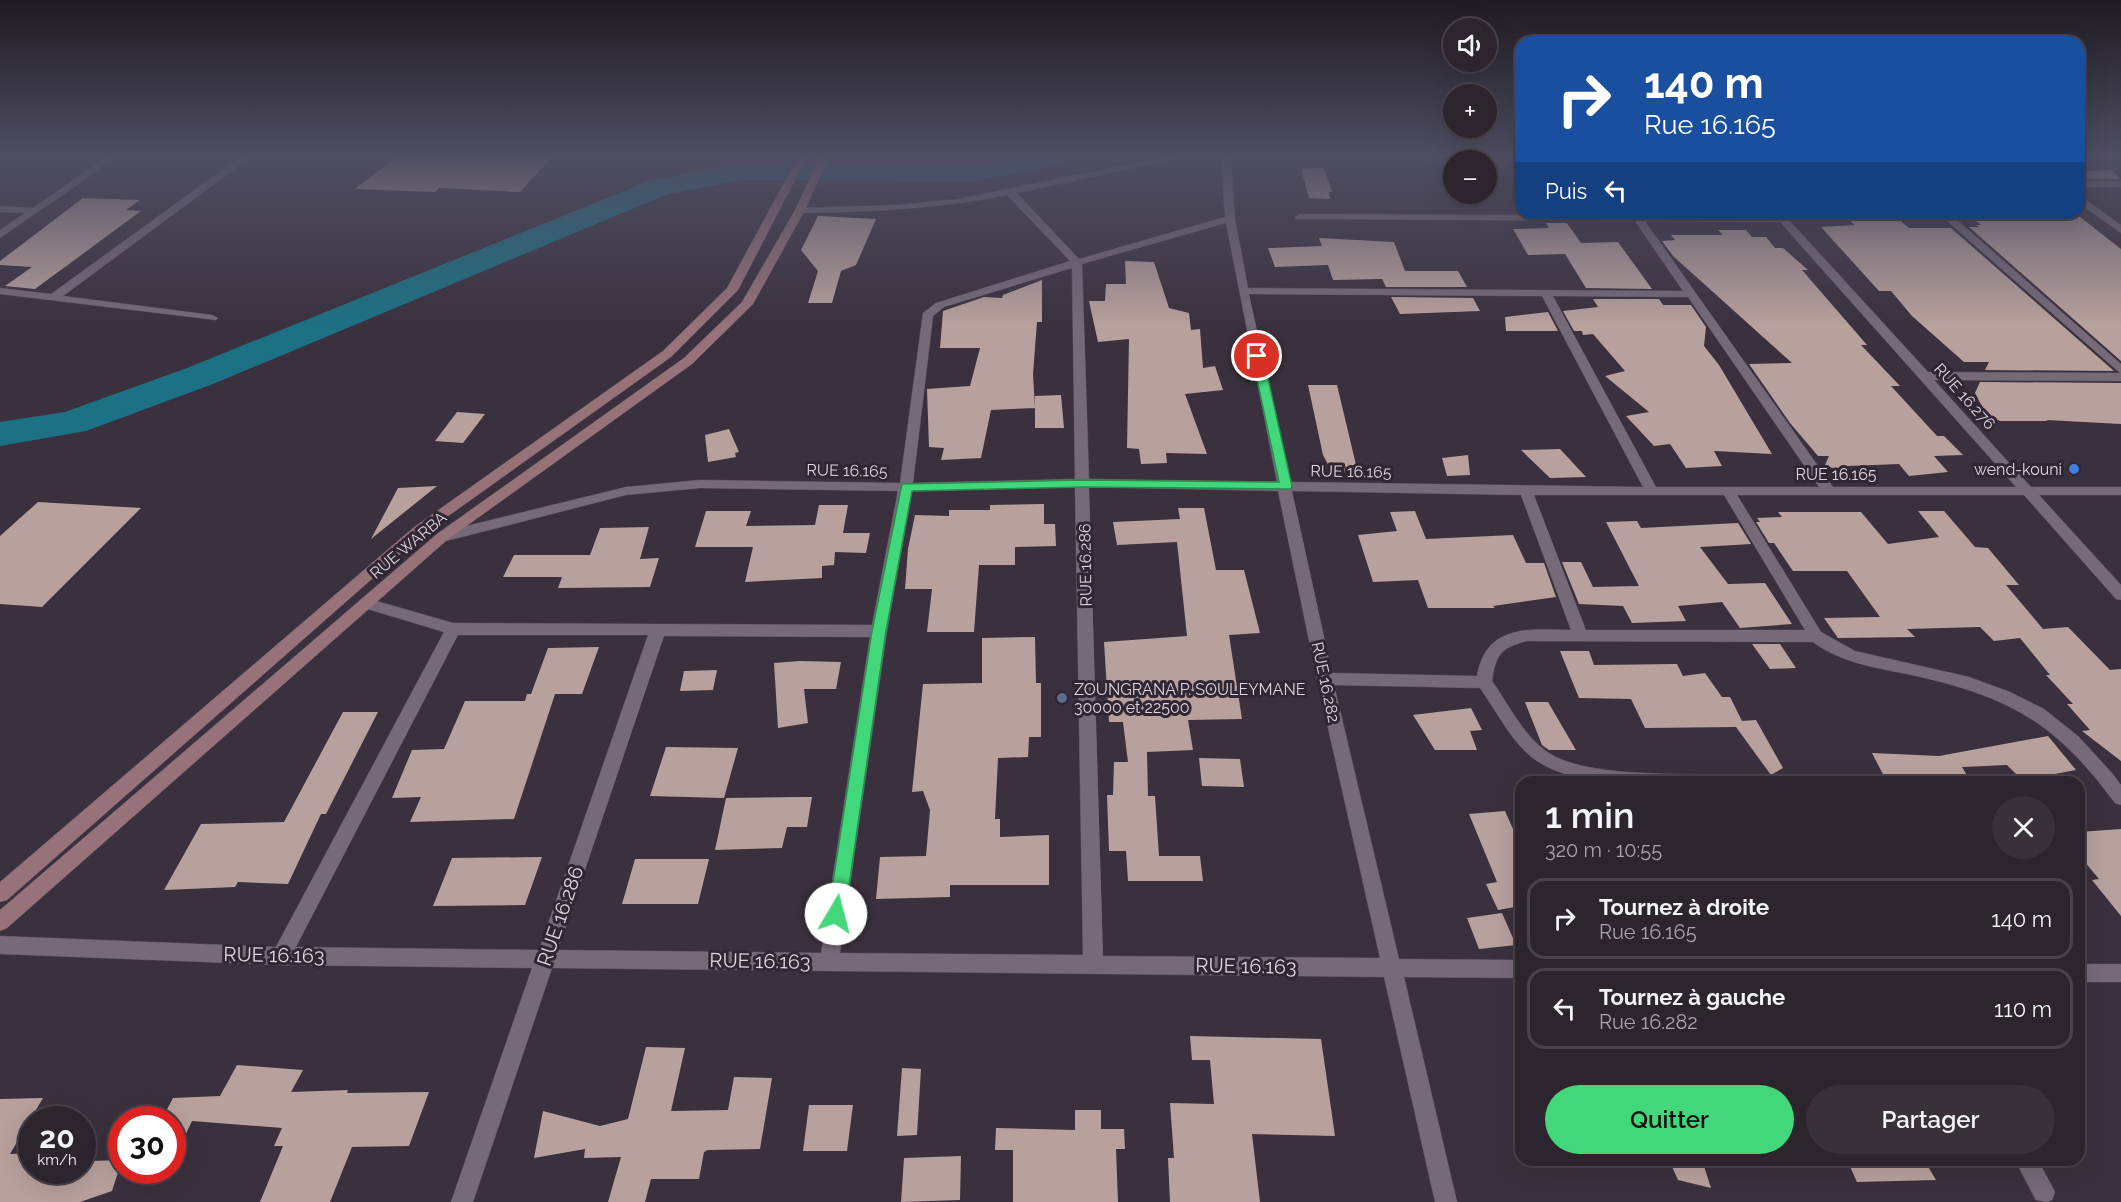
<!DOCTYPE html>
<html lang="fr">
<head>
<meta charset="utf-8">
<style>
	body { margin:0; font-family:Raleway,sans-serif; background:#38313a; color:#f1f3f6; height:100vh; display:flex; flex-direction:column; font-size:22px; white-space:nowrap }
	* { box-sizing:border-box; margin:0 }
	p { font-size:20px; color:#a6a5aa }
	.icon { flex:none; width:33px; height:33px; fill:none; stroke:currentColor; stroke-width:2; stroke-linecap:round; stroke-linejoin:round }
	.map { position:relative; flex:1; overflow:hidden }
	.details { position:absolute; left:1515px; top:776px; width:570px; height:390px; display:flex; flex-direction:column; background:#2c252e; border-radius:18px; box-shadow:0 6px 24px #0002,0 0 0 2px #48424a }
	.details>* { flex:none }
	.hud { position:absolute; left:1515px; top:36px; width:570px; height:183px; border-radius:18px; box-shadow:0 6px 24px #0002,0 0 0 2px #48424a; background:#1a4fa0; color:#fff; overflow:hidden }
	.fabs { position:absolute; left:1443px; top:18px; display:grid; gap:12px }
	.fabs a { display:grid; place-items:center; width:54px; height:54px; border-radius:50%; background:#2c252e; box-shadow:0 6px 24px #0002,0 0 0 2px #48424a; font-size:30px }
	.speed { position:absolute; left:18px; top:1106px; display:flex; gap:12px; font-size:30px; font-weight:700; text-align:center }
	.speed>* { display:grid; place-content:center; width:78px; height:78px; border-radius:50%; background:#2c252e; box-shadow:0 6px 24px #0002,0 0 0 2px #48424a; line-height:1 }
	.speed small { font-size:15px; font-weight:400 }
	.speed .limit { border:9px solid #d22; background:#fff; color:#111 }
	.pin { position:absolute; display:grid; place-items:center; width:51px; height:51px; color:#fff; margin:-26px; border:3px solid #fff; border-radius:50%; box-shadow:0 2px 6px #0007 }
	.me { position:absolute; width:66px; margin:-33px; rotate:8deg; stroke-linejoin:round; filter:drop-shadow(0 0 4px #0008) }
	.turn { display:flex; align-items:center; gap:21px; height:126px; padding:0 30px; font-size:27px }
	.turn .icon { width:78px; height:78px; stroke-width:2.5 }
	.turn b { display:block; font-size:42px; line-height:51px }
	.then { display:flex; align-items:center; height:57px; padding:0 30px; background:#0003; gap:12px; font-size:22px }
	.round { display:grid; place-items:center; flex:none; width:63px; height:63px; border-radius:32px; background:#38313a }
	.summary { display:flex; align-items:center; justify-content:space-between; height:102px; padding:0 30px }
	h1 { font-size:36px; font-weight:600; line-height:45px }
	.primary-button { display:flex; gap:12px; margin-top:auto; padding:12px 30px }
	.primary-button a { flex:1; height:69px; border-radius:36px; background:#43d77b; color:#111; font-size:24px; font-weight:600; line-height:69px; text-align:center }
	.primary-button a+a { background:#38313a; color:#f1f3f6 }
	ul { padding:0; list-style:none }
	li { display:flex; align-items:center; gap:18px; height:81px; margin:0 12px 9px; padding:0 18px; border:3px solid #48424a; border-radius:18px }
	li div { flex:1 }
	li b { display:block; font-size:22px }
	li em { font-style:normal }
	.map>svg:first-child { display:block }
	.lines { fill:none; stroke-linecap:round; stroke-linejoin:round }
	.river { fill:#1d7184; fill-rule:evenodd }
	.building { fill:#b8a19d }
	.minor-casing { stroke:#564d59; stroke-width:1 }
	.secondary-casing { stroke:#564d59; stroke-width:1 }
	.minor { fill:#766a79; fill-rule:evenodd }
	.secondary { fill:#97727b; fill-rule:evenodd }
	.route { fill:#43d77b; stroke:#2c8c50; stroke-width:1.5 }
	.shop-dot { fill:#3f7fe0; stroke:#312734; stroke-width:2 }
	.service-dot { fill:#5c6f8a; stroke:#312734; stroke-width:2 }
	.labels { text-anchor:middle; stroke-width:6; stroke-linejoin:round; paint-order:stroke }
	.street-label { font-size:16px; fill:#dcd5de; stroke:#312734 }
	.poi-label { font-size:16px; fill:#dcd5de; stroke:#312734; text-anchor:end }
	.near-street-label { font-size:20px; fill:#dcd5de; stroke:#312734 }
</style>
</head>
<body>
<div class="map">
<svg width="2121" height="1202" viewBox="0 0 2121 1202">
	<rect width="100%" height="100%" fill="#3b313e"/>
	<g class="lines">
		<path class="river" d="M1004 157H1068L1064 163 1054 166 973 181 741 180 668 194 213 384 86 431 0 446V422L65 412 187 368 649 181 741 162 973 163Z"/>
	</g>
	<path class="building" d="M396 157H552L520 192 439 188 435 192 355 189Z
		M1324 168 1332 192H1329L1330 199 1309 198 1301 169Z
		M2111 170 2121 179H2086L2079 174V171Z
		M83 198 140 200 126 210 141 211 35 289 5 286 32 267 0 265V261Z
		M1846 213H1891L1909 228H1951L2114 371 1985 370 1989 362H1964L1912 316 1891 291H1879L1821 227 1855 225 1844 216H1850Z
		M2075 213 2121 249V361L1969 227H1979L1976 225H1981L1968 214Z
		M818 216 876 219 856 265 841 271 832 303H808L818 271 801 250Z
		M1546 223H1567L1581 243 1618 242 1652 289 1586 288 1565 254 1528 255 1513 229 1549 228Z
		M1718 230H1746L1752 237H1766L1775 248H1783L1808 270H1802L1867 345H1861L1900 386H1891L1937 436H1944L1963 455 1934 456 1948 472 1909 476 1899 464 1848 466 1840 471 1825 465 1829 456H1818L1790 423 1749 364 1792 363 1673 256 1662 241 1675 240 1671 235H1723Z
		M1319 238 1394 242 1405 271H1458L1467 287H1386L1382 279 1333 280 1328 265 1275 267 1268 248 1322 246Z
		M1125 261 1154 262 1169 308 1189 313 1191 330 1200 329 1203 368 1215 366 1223 390 1185 394 1207 454 1166 453 1167 463 1141 464 1139 449 1127 448 1129 339 1098 342 1089 301H1105L1106 284H1126Z
		M1042 280V322H1037L1033 374 1035 408 991 410 981 458 941 460 944 448 929 447 927 389 970 386 980 348H940L943 311 984 297 1002 298 1003 295Z
		M1391 297 1473 298 1480 311 1400 314Z
		M1593 299H1659L1663 305H1691L1706 327 1704 346 1719 365 1772 454 1714 451 1722 466 1686 468 1670 444 1654 446 1626 416 1649 412 1605 376 1625 371 1593 334 1583 335 1582 331H1574L1563 311 1598 307Z
		M1548 312 1558 331H1506L1505 317Z
		M1980 382 2121 383V424L2046 420 2048 421H2000L1986 414 1975 393Z
		M1308 385H1337L1357 469 1333 474 1323 455Z
		M1061 395 1064 428H1035V396Z
		M457 412 485 414 463 443 435 441Z
		M729 429 739 452 735 453 736 457 708 462 705 435Z
		M1560 449 1586 477 1550 478 1521 450Z
		M1468 455 1470 475 1447 476 1442 458Z
		M437 486 371 539 398 488Z
		M38 502 141 508 42 607 0 604V536Z
		M1044 504V524H1055L1056 546 1015 547V565H979L974 632H927L932 589H905L908 549 915 515 949 516V510H990V505Z
		M819 505H848L843 533H870L866 553 835 552 834 565 822 566V578L745 582 753 547H695L706 511H751L746 526 815 525Z
		M1178 508H1204L1216 570H1244L1260 633 1229 635 1242 719 1188 720 1193 750 1147 752 1148 796H1155L1159 856H1200L1203 881H1128L1126 851H1109L1107 795H1113L1114 762H1128L1123 722H1109L1104 642 1187 636 1177 542 1117 545 1113 522 1180 519Z
		M1415 511 1426 539 1513 535 1526 563H1544L1556 597 1493 606 1495 608H1428L1418 580 1373 582 1358 535 1397 531 1390 512Z
		M1918 511H1944L1975 547 1988 548 2019 585H2006L2043 629 2068 627 2110 670 2121 669V761L2082 731 2090 730 2067 704H2073L2046 675H2050L2020 638 1994 641 1980 627 1907 629 1915 637 1838 638 1824 618 1880 617 1847 571H1793L1774 543H1769L1756 522H1760L1757 518 1782 517 1778 512H1861L1888 544 1939 537Z
		M1637 521 1641 528 1738 523 1751 544 1700 547 1728 584 1765 583 1792 624 1740 628 1722 602 1678 606 1686 621 1632 623 1623 606 1579 604 1562 562H1581L1593 587 1639 586 1606 522Z
		M649 527 640 559 659 558 650 587 558 588 562 577H503L514 555H590L600 528Z
		M1035 637 1036 683H1041V737H1029L1028 757 998 758 995 819H1000V837L1049 835V885H950V897L876 899 880 857 926 856 930 810 923 791 912 792 923 684 982 683V638Z
		M1752 644H1780L1796 668 1770 669Z
		M599 647 582 694H555L514 819 410 822 421 797 392 798 412 750 444 749 465 701H525L527 694H531L548 648Z
		M1560 651H1589L1594 665 1677 664 1683 676 1705 673 1722 697H1730L1742 721 1756 720 1783 768 1771 775 1736 727 1645 728 1631 699 1579 698Z
		M800 661 841 662 836 689H804L808 723 778 728 774 663Z
		M717 670 713 690 680 691 684 671Z
		M1525 702H1548L1576 750H1549L1542 745Z
		M1471 708 1482 730 1470 731 1477 750H1435L1413 715Z
		M343 712H378L326 814H321L288 884 238 882 235 887 164 890 201 824 284 822Z
		M2048 736 2076 770 2022 780 2007 765 1962 767 1971 782H1887L1872 753 1939 756Z
		M666 747 738 748 724 798 650 796Z
		M1199 758 1240 759 1244 787 1202 786Z
		M798 797H812L807 827H787L782 848 715 850 726 798Z
		M1505 811 1521 847V906L1498 910 1486 884 1497 882 1469 814Z
		M2121 829V916L2092 880 2099 879 2079 855V832Z
		M542 857 525 905 433 906 452 858Z
		M635 859H709L698 904H622Z
		M1502 913 1516 945 1479 949 1467 918Z
		M1190 1036 1321 1039 1335 1136 1252 1134 1260 1202H1170L1168 1158H1174L1170 1103 1214 1104 1210 1060H1192Z
		M646 1047 685 1048 671 1111 728 1110 734 1077 772 1078 760 1149 708 1150 704 1152 699 1179H651L645 1202H608L621 1157 584 1158 585 1149 534 1158 543 1111 600 1126 628 1119Z
		M237 1065 303 1070 291 1092 348 1090 347 1093 429 1092 409 1146 352 1147 330 1202H260L283 1146H274L282 1128 192 1121 172 1163V1119H162L173 1098 220 1096Z
		M902 1068 921 1069 917 1135 897 1136Z
		M43 1098 10 1154 32 1153V1170H87L91 1161 122 1160 112 1191 80 1202H0V1099Z
		M809 1105H853L847 1151H803Z
		M1075 1110H1101V1129H1124L1125 1149H1116L1118 1202H1013V1150H995L996 1128 1075 1130Z
		M961 1156 960 1200 901 1202 904 1158Z
		M1669 1160H1702L1711 1188 1678 1180Z
		M1847 1160H1924L1936 1180 1857 1182Z"/>
	<g class="lines">
		<defs>
			<path id="minor" d="M106 157H117L0 238V230L25 213 0 212V206L33 208Z
				M240 157H251L63 296 212 315 218 318 216 320 0 294V288L51 294Z
				M1166 157H1186L1017 193 1079 259 1225 217 1221 157H1231L1235 219 1248 288 1683 291 1635 221 1296 219 1295 217 1300 214 1781 216 1785 213H1797L1789 220 1928 372 2120 373 1938 213H1949L2121 364V381L1934 380 2031 487H2121V495H2039L2121 585V600L2116 599 2024 495H1737L1821 632 1855 651 1969 677 2010 692 2044 709 2078 736 2112 773 2121 785V805L2115 803C2055 722 2010 697 1912 675 1877 668 1841 663 1813 642L1527 641C1500 648 1496 655 1492 681 1509 705 1524 737 1549 753 1587 778 1682 773 1729 775L1735 777 1737 782H1600C1523 769 1520 747 1480 688L1334 685 1399 959 1521 960V978L1404 977 1457 1202H1435L1384 977 552 968 473 1202H451L532 968 281 965 0 954V936L276 947 444 632 361 607 358 603 361 599 366 598 453 623 872 625 898 491 700 488 626 495 442 542 435 537 442 532 626 487 700 480 900 483 923 313 936 303 1070 261 1007 195C938 209 870 212 800 213L796 212V208L897 205 958 199ZM1645 221 1780 222 2016 487H1833ZM1226 223 1277 482 1089 479 1082 264ZM1072 268 1075 479 913 483 933 316 944 307ZM1249 294 1542 296 1643 487 1290 482ZM1553 296 1688 297 1819 487H1656ZM1075 487 1083 955 840 953 887 631 912 491ZM1089 487 1278 491 1317 679 1380 958 1103 956ZM1292 491 1521 495 1571 630C1529 629 1486 624 1477 676L1332 673ZM1534 495H1724L1805 630H1586ZM458 635H648L539 950 296 947ZM664 636 870 637 821 953 558 950Z
				M2079 181H2121V187H2079Z
				M2079 195 2121 225V233L2079 203Z
				M2079 964H2121V982H2079Z
				M2015 1160H2038L2055 1192 2052 1200 2047 1202 2036 1200Z"/>
			<path id="secondary" d="M798 157H807L738 290 671 357 423 534 7 900 0 902V882L413 528 663 351 727 288Z
				M820 157H829L805 210 753 304 692 364 447 540 7 928 0 931V910L437 534 684 358 742 302 795 210Z"/>
		</defs>
		<use href="#minor" class="minor-casing"/>
		<use href="#secondary" class="secondary-casing"/>
		<use href="#minor" class="minor"/>
		<use href="#secondary" class="secondary"/>
	</g>
	<linearGradient id="sky" x2="0" y2="1"><stop stop-color="#201b22"/><stop offset="0.48" stop-color="#4f4e63"/><stop offset="1" stop-color="#4f4e63" stop-opacity="0"/></linearGradient>
	<rect width="2121" height="326" fill="url(#sky)"/>
	<path class="route" d="M1257 353 1263 356 1292 486 1291 489 1083 487 912 491 886 631 845 914 842 920 836 922 830 920 828 914 872 631 902 484 1083 480 1279 482 1252 356Z"/>
	<circle class="shop-dot" cx="2074" cy="469" r="6"/>
	<circle class="service-dot" cx="1062" cy="698" r="6"/>
	<g class="labels">
		<g class="street-label">
			<text transform="translate(1965 396) rotate(48)" y="6">RUE 16.276</text>
			<text transform="translate(847 470) rotate(1)" y="6">RUE 16.165</text>
			<text transform="translate(1351 471) rotate(1)" y="6">RUE 16.165</text>
			<text x="1836" y="480">RUE 16.165</text>
			<text transform="translate(408 545) rotate(-40)" y="6">RUE WARBA</text>
			<text transform="translate(1085 565) rotate(-91)" y="6">RUE 16.286</text>
			<text transform="translate(1326 682) rotate(78)" y="6">RUE 16.282</text>
		</g>
		<g class="poi-label">
			<text x="2062" y="475">wend-kouni</text>
			<text x="1074" y="695" text-anchor="start">ZOUNGRANA P. SOULEYMANE<tspan x="1074" dy="18">30000 et 22500</tspan></text>
		</g>
		<g class="near-street-label">
			<text transform="translate(560 916) rotate(-71)" y="7">RUE 16.286</text>
			<text transform="translate(274 955) rotate(1)" y="7">RUE 16.163</text>
			<text transform="translate(760 961) rotate(1)" y="7">RUE 16.163</text>
			<text transform="translate(1246 966) rotate(1)" y="7">RUE 16.163</text>
		</g>
	</g>
</svg>
<div class="fabs">
<a><svg class="icon" aria-label="sound" viewBox="0 0 24 24"><path d="M4 9h4l5-4v14l-5-4H4zM17 9q2 3 0 6"/></svg></a>
<a>+</a>
<a>−</a>
</div>
<div class="speed"><div>20<small>km/h</small></div><div class="limit">30</div></div>
<div class="pin" style="left:1257px;top:356px;background:#d93025"><svg class="icon" aria-label="arrive" viewBox="0 0 24 24"><path d="M6 21V4h12l-3 4 3 4H6"/></svg></div>
<svg class="me" style="left:836px;top:914px" viewBox="-20 -20 40 40"><circle r="19" fill="#fff"/><path d="M0-13L10 11 0 6-10 11z" fill="#43d77b"/></svg>
<div class="hud">
<div class="turn"><svg class="icon" aria-label="right" viewBox="0 0 24 24"><path d="M7 20v-9h11M14 6l5 5-5 5"/></svg><div><b>140 m</b>Rue 16.165</div></div>
<div class="then">Puis<svg class="icon" aria-label="left" viewBox="0 0 24 24"><path d="M17 20v-9H6M10 6l-5 5 5 5"/></svg></div>
</div>
<section class="details">
<div class="summary"><div><h1>1 min</h1><p>320 m · 10:55</p></div><a class="round"><svg class="icon" aria-label="close" viewBox="0 0 24 24"><path d="M6 6l12 12M18 6L6 18"/></svg></a></div>
<ul>
<li><svg class="icon" aria-label="right" viewBox="0 0 24 24"><path d="M7 20v-9h11M14 6l5 5-5 5"/></svg><div><b>Tournez à droite</b><p>Rue 16.165</p></div><em>140 m</em></li>
<li><svg class="icon" aria-label="left" viewBox="0 0 24 24"><path d="M17 20v-9H6M10 6l-5 5 5 5"/></svg><div><b>Tournez à gauche</b><p>Rue 16.282</p></div><em>110 m</em></li>
</ul>
<div class="primary-button"><a>Quitter</a><a>Partager</a></div>
</section>
</div>
</body>
</html>
